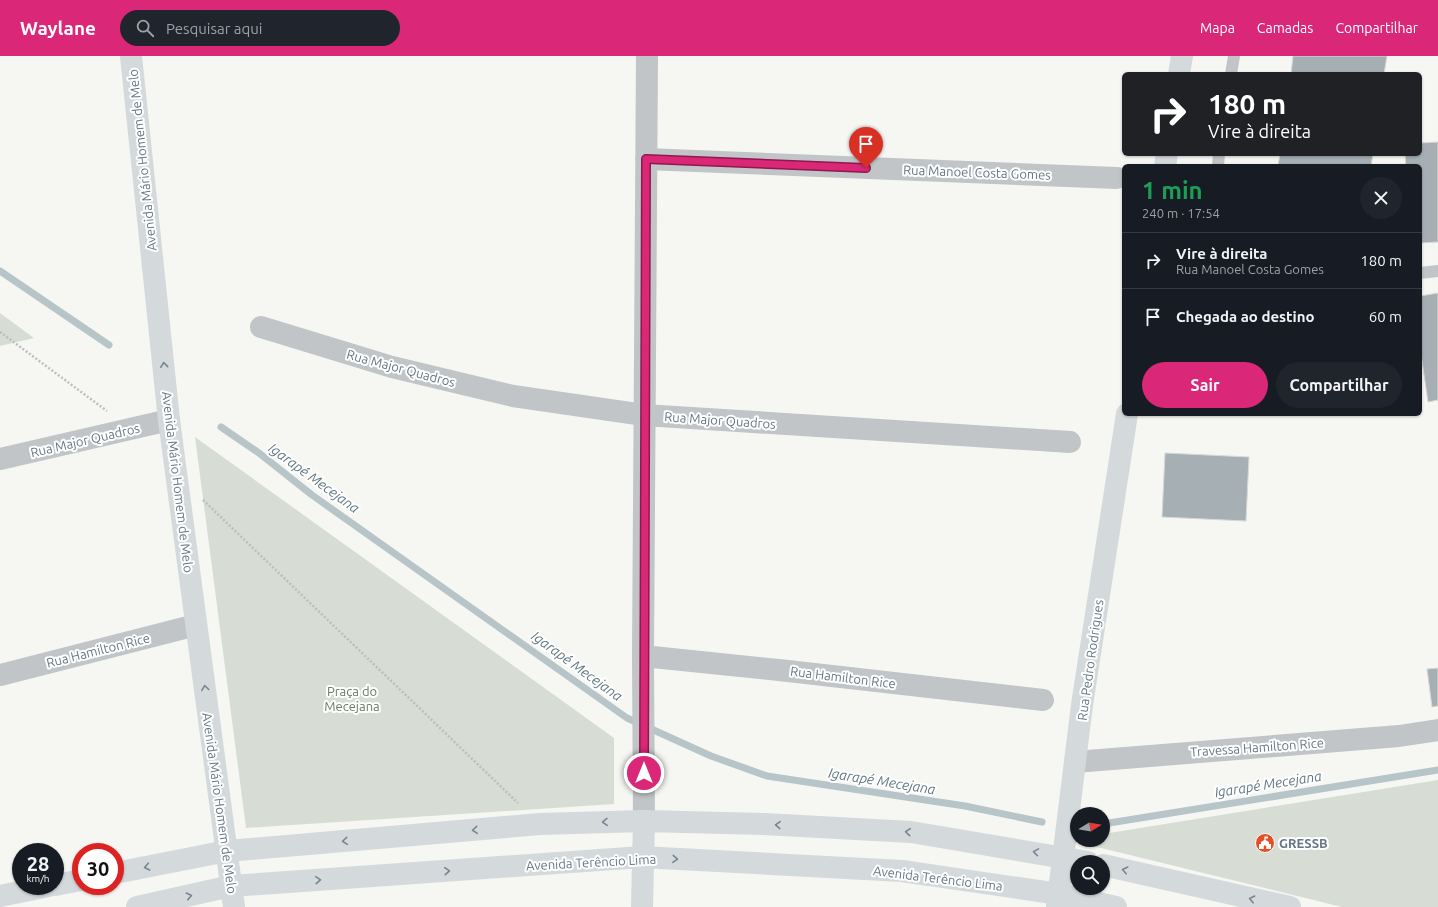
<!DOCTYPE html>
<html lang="pt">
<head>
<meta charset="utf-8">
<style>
	body { margin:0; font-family:Ubuntu,sans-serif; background:#20242c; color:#f1f3f6; height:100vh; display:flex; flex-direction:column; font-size:15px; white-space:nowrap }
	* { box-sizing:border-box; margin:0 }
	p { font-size:13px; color:#9ea1a6 }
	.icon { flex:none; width:22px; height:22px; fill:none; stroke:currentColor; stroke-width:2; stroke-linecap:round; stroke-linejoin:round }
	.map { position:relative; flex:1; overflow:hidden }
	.details { position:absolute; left:1122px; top:108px; width:300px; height:252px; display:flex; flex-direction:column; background:#171b24; border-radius:6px; box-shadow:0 1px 3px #0004 }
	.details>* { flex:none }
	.top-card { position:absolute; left:1122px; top:16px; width:300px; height:84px; border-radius:6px; box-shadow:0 1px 3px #0004; background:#202124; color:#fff; overflow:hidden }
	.needle { width:26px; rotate:79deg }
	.tools { position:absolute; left:1070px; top:751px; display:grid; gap:8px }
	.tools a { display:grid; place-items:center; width:40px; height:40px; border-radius:50%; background:#171b24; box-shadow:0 1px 3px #0004; font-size:20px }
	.speed { position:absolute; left:12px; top:787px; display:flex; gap:8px; font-size:20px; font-weight:700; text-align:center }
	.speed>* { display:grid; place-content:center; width:52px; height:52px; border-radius:50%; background:#171b24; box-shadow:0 1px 3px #0004; line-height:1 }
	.speed small { font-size:10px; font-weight:400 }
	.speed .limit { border:6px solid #d22; background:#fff; color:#111 }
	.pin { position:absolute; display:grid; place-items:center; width:34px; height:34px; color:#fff; margin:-41px -17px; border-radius:50% 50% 50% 0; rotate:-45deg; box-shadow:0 0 4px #0007 }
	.pin .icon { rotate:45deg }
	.me { position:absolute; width:44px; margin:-22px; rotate:0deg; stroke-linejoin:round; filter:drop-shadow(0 0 3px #0008) }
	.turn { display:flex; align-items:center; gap:14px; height:84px; padding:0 20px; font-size:18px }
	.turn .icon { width:52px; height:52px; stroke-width:2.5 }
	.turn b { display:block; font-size:28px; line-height:34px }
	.round { display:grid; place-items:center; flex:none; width:42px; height:42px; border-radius:21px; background:#20242c }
	.headline { display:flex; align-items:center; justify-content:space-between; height:68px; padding:0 20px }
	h1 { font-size:24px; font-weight:700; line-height:30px; color:#1e9e55 }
	.cta { display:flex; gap:8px; margin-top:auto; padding:8px 20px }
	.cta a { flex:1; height:46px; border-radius:24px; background:#db2777; color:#fff; font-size:16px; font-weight:700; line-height:46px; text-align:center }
	.cta a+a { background:#20242c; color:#f1f3f6 }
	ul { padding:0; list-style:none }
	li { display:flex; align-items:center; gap:12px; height:56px; padding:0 20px; border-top:1px solid #363941 }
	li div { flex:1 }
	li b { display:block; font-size:15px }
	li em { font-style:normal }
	header { display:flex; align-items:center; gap:24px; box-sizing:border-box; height:56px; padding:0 20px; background:#db2777; color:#fff }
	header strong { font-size:19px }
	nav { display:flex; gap:22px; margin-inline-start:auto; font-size:14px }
	.search { width:280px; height:36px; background:#20242c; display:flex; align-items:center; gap:10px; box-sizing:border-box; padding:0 14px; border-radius:22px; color:#9ea1a6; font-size:15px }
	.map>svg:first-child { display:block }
	.green { fill:#d7ddd4 }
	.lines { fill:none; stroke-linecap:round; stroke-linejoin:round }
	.stream { stroke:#b7c4c8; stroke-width:7 }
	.building { fill:#a6afb4; stroke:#d8d8d5 }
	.path { stroke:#bbbec0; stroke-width:2.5; stroke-dasharray:2 2; stroke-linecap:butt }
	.lane { stroke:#c1c5c8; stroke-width:12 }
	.street { stroke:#c1c5c8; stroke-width:22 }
	.secondary { stroke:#d4d9dc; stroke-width:22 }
	.primary { stroke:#d4d9dc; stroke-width:22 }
	.oneway { stroke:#768691 }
	.route-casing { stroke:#8e194d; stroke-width:10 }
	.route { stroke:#db2777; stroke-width:7 }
	.labels { text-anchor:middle; stroke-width:4; stroke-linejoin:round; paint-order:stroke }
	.street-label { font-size:13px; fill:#657784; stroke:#fff }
	.park-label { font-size:13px; fill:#697b64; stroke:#fff }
	.poi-label { font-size:13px; font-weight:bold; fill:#657784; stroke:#fff; text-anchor:start }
	.water-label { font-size:14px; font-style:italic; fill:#617880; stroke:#fff }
</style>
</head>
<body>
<header>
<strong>Waylane</strong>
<div class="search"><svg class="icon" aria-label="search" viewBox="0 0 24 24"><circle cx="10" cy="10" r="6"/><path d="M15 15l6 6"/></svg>Pesquisar aqui</div>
<nav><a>Mapa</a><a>Camadas</a><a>Compartilhar</a></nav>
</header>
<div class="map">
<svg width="1438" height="851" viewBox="0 0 1438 851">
	<rect width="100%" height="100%" fill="#f6f6f3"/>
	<path class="green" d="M0 257 34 282 0 290Z
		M195 381 614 682V748L246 772Z
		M1438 724V851H1342L1093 790 1092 784H1103V778Z"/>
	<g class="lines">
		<path class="stream" d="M0 215 109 289
			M221 371 259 397 312 439 627 662 711 700 767 720 965 750 1042 766
			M1103 768 1438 714"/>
	</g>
	<path class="building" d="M1293 0H1387L1384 18H1291Z
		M1438 86V186L1420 187V110H1406L1405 98H1420V87Z
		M1280 98H1373L1371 110H1278Z
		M1438 237V344L1428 346 1420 291V240Z
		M1165 397 1249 401 1246 465 1162 461Z
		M1438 612V650L1432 651 1427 613Z"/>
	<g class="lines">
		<path class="path" d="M0 276 107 355
			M203 444 518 747"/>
		<path class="lane" d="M1231 18 1234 0
			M1218 110 1219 98
			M1420 217 1438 215"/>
		<path class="street" d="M646 103 1117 122
			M261 271 392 311 513 340 644 359 1070 386
			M0 403 169 364
			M643 600 788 615 1043 644
			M0 619 196 569
			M1075 706 1399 680 1438 674
			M644 765 643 600 647 0"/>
		<path class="secondary" d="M1179 18 1182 0
			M1165 110 1167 98
			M1103 809 1290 851
			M115 817 227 795 540 768 644 765 764 768 911 776 1088 806
			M55 829 81 824
			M0 840 49 830
			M137 851 231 830 642 801 902 815 1059 838 1116 851
			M642 851 644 765
			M1057 851 1082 649 1127 358"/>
		<path class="primary" d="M131 0 169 364 234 851"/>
	</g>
	<defs><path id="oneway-chevron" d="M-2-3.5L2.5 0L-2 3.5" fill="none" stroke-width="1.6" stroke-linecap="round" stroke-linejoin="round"/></defs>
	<g class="oneway">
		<use href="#oneway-chevron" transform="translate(164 309) rotate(-96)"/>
		<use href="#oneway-chevron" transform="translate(205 632) rotate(-98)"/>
		<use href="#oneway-chevron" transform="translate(605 766) rotate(178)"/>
		<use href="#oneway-chevron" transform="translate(778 769) rotate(-177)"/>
		<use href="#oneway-chevron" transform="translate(475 774) rotate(175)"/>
		<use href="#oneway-chevron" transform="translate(908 776) rotate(-175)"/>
		<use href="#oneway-chevron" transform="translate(345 785) rotate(175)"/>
		<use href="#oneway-chevron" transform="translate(1036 796) rotate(-171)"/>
		<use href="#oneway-chevron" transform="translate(675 803) rotate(3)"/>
		<use href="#oneway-chevron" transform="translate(147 811) rotate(169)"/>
		<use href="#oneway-chevron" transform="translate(1125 814) rotate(-167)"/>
		<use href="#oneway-chevron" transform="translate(447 815) rotate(-4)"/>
		<use href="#oneway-chevron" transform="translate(318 824) rotate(-4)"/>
		<use href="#oneway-chevron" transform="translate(189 840) rotate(-12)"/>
		<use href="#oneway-chevron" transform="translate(1252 843) rotate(-167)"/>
	</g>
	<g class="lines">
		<defs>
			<path id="route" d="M644 717 646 103 866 112"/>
		</defs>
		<use href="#route" class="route-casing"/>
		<use href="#route" class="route"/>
	</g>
	<defs>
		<symbol id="civic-disc" viewBox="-11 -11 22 22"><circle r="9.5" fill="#e35026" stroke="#fff"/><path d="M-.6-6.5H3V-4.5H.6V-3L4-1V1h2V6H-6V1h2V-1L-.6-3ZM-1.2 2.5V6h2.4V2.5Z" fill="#fff"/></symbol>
	</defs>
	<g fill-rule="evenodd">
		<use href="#civic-disc" x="1254" y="776" width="22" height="22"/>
	</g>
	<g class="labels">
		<g class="street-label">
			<text transform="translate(142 104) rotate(-96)" y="5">Avenida Mário Homem de Melo</text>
			<text transform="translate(977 116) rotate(2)" y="5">Rua Manoel Costa Gomes</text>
			<text transform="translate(401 312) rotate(15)" y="5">Rua Major Quadros</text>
			<text transform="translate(720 364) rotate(4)" y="5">Rua Major Quadros</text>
			<text transform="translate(85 384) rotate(-13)" y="5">Rua Major Quadros</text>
			<text transform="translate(178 426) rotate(83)" y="5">Avenida Mário Homem de Melo</text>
			<text transform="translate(98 594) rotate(-14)" y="5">Rua Hamilton Rice</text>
			<text transform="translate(1090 604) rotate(-82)" y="5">Rua Pedro Rodrigues</text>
			<text transform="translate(843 621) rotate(7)" y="5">Rua Hamilton Rice</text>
			<text transform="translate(1257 691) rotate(-4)" y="5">Travessa Hamilton Rice</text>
			<text transform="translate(220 747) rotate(82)" y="5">Avenida Mário Homem de Melo</text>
			<text transform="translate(591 806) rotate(-3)" y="5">Avenida Terêncio Lima</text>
			<text transform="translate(938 822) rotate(7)" y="5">Avenida Terêncio Lima</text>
		</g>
		<g class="park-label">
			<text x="352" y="640">Praça do<tspan x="352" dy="15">Mecejana</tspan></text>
		</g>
		<g class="poi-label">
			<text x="1279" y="792">GRESSB</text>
		</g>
		<g class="water-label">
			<text transform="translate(314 422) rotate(36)" y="5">Igarapé Mecejana</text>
			<text transform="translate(577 610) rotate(36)" y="5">Igarapé Mecejana</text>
			<text transform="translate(882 725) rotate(9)" y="5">Igarapé Mecejana</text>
			<text transform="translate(1268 728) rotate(-9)" y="5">Igarapé Mecejana</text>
		</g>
	</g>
</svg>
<div class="tools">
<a><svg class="needle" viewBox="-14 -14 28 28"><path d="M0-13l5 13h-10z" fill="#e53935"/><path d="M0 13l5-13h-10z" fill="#9ea1a6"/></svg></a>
<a><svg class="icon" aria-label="search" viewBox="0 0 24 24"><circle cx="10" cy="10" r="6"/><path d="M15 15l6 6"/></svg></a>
</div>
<div class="speed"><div>28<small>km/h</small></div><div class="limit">30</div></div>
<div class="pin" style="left:866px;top:112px;background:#d93025"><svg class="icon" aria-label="arrive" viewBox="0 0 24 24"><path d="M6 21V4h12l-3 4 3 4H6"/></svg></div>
<svg class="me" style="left:644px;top:717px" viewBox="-20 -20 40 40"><circle r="17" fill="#db2777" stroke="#fff" stroke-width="3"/><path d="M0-11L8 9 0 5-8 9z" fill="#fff"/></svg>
<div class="top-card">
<div class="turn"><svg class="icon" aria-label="right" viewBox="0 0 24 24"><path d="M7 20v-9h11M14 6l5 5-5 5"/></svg><div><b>180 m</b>Vire à direita</div></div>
</div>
<section class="details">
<div class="headline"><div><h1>1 min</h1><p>240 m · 17:54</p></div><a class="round"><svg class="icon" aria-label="close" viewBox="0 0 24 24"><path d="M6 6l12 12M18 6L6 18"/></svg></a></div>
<ul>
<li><svg class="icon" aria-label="right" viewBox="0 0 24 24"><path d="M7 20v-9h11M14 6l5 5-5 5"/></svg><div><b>Vire à direita</b><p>Rua Manoel Costa Gomes</p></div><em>180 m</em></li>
<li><svg class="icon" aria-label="arrive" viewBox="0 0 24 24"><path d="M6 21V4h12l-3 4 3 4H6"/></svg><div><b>Chegada ao destino</b></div><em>60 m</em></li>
</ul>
<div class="cta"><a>Sair</a><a>Compartilhar</a></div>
</section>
</div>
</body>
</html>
